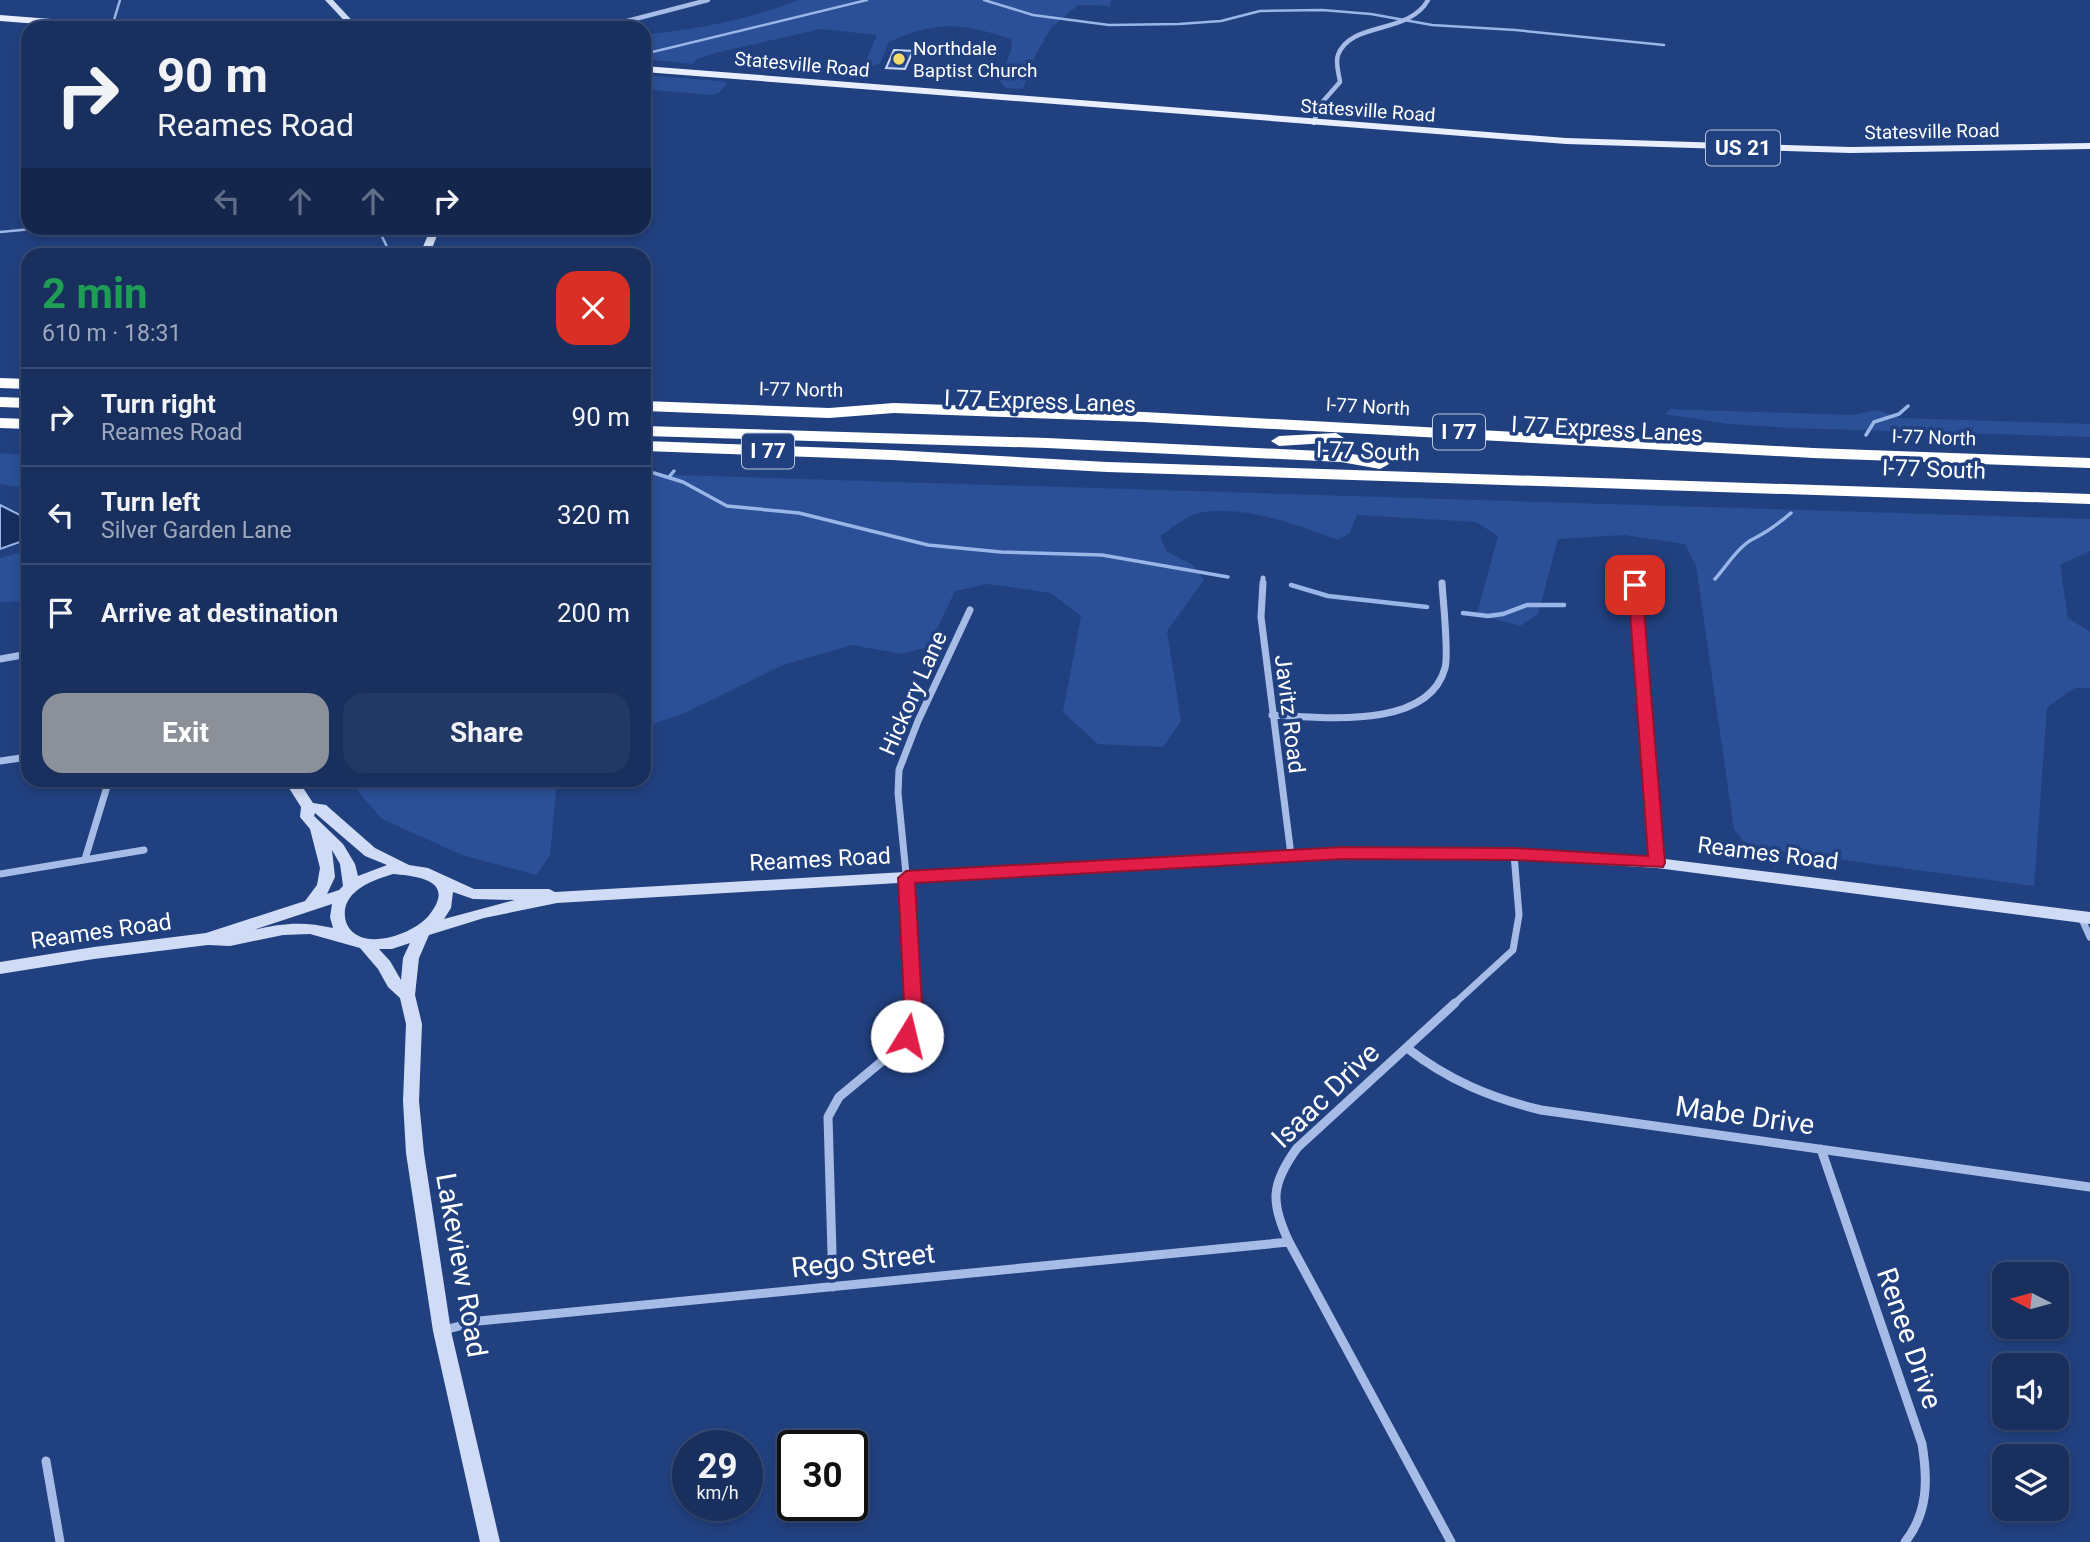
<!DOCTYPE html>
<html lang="en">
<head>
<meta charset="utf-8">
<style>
	body { margin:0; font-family:Roboto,sans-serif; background:#223865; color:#f1f3f6; height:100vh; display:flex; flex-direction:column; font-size:26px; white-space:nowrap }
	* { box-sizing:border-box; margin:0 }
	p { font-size:23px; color:#9fa9bd }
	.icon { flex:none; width:38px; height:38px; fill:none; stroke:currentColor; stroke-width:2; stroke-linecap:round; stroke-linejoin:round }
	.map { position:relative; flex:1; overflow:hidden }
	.panel { position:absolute; left:21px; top:248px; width:630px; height:539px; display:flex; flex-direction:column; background:#19305f; border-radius:21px; box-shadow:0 4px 10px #0003,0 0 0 2px #374b74 }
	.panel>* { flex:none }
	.hud { position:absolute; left:21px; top:21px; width:630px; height:214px; border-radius:21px; box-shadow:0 4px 10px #0003,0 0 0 2px #374b74; background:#19305f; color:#f1f3f6; overflow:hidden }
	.needle { width:46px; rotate:276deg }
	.tools { position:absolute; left:1992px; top:1262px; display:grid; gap:14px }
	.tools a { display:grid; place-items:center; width:77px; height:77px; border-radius:14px; background:#19305f; box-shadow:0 4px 10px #0003,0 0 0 2px #374b74; font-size:35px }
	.speed { position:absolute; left:672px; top:1430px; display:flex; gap:14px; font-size:35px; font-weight:700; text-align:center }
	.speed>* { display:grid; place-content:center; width:91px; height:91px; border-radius:50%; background:#19305f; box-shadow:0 4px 10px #0003,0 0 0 2px #374b74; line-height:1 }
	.speed small { font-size:18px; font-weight:400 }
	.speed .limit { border:4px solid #111; border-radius:10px; background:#fff; color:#111 }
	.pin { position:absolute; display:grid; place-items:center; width:60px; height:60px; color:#fff; margin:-30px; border-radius:14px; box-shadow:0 4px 10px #0006 }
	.me { position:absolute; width:77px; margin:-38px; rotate:9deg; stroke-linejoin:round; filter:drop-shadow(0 0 5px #0008) }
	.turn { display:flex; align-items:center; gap:24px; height:147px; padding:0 21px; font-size:32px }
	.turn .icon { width:91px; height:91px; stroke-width:2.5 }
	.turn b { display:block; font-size:49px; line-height:60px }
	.lanes { display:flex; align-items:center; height:66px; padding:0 21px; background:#0003; justify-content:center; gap:35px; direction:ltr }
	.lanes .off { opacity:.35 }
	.round { display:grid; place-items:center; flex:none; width:74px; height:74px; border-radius:21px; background:#223865 }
	.head { display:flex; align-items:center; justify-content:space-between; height:119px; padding:0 21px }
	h1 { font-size:42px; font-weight:700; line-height:52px; color:#1e9e55 }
	.primary-button { display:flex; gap:14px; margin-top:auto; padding:14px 21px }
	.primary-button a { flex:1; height:80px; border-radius:21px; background:#8c9099; color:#fff; font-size:28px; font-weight:700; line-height:80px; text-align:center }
	.primary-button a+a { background:#223865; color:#f1f3f6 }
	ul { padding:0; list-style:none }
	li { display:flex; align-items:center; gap:21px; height:98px; padding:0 21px; border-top:2px solid #374b74 }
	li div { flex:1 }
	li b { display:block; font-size:26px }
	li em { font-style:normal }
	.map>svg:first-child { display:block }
	.green { fill:#2b5097 }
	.water { fill:#162d5f; stroke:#9ab6e8; stroke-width:2 }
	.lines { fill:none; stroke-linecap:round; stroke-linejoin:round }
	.stream-far2 { stroke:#9ab6e8; stroke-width:2.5 }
	.stream-far1 { stroke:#9ab6e8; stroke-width:3.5 }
	.stream { stroke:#9ab6e8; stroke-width:4.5 }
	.building { fill:#31559c; stroke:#cad9f6; stroke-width:2 }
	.minor-far3 { stroke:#a6bce7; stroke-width:4.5 }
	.minor-far2 { stroke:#a6bce7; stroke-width:5 }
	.minor-far1 { stroke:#a6bce7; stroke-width:7 }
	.minor { stroke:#a6bce7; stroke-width:9 }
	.secondary { fill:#d0dcf6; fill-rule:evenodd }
	.primary { fill:#e8eefd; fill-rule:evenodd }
	.motorway { fill:#fff; fill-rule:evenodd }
	.route { fill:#e11d48; stroke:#92132f; stroke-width:2 }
	.poi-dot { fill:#f4db67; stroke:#21407f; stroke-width:2.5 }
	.labels { text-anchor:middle; stroke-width:7; stroke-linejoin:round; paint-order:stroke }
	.far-poi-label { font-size:19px; fill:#fff; stroke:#21407f; text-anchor:start }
	.far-street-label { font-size:19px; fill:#fff; stroke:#21407f }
	.shield { fill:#21407f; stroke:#bcc6d9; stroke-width:2 }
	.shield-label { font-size:21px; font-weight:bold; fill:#fff }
	.street-label { font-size:23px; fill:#fff; stroke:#21407f }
	.near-street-label { font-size:28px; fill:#fff; stroke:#21407f }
</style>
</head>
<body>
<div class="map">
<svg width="2090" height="1542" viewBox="0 0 2090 1542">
	<rect width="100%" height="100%" fill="#21407f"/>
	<path class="green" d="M798 0H1111L1110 6 1078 5 1051 28 1036 54 1023 89 1006 88 1000 81 1012 47 1011 39C963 23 937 20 889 42L880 63 873 66 865 63 877 35 821 29 715 53 697 59 692 64 644 59V35C697 29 749 20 798 0Z
		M644 75 718 81 727 83 719 93 711 95 644 89Z
		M1670 409 1852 415 1878 410 1900 418 2090 424V437L1790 428 1729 424 1665 414Z
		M0 453 28 456V493L20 487 0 484Z
		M644 474 2090 519V551L2060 565 2068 618 2090 632V688H2075L2047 707 2034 886 1748 847 1734 829 1696 566 1685 544 1624 535 1558 539 1538 614 1520 626 1477 614 1498 536 1476 522 1357 515 1350 533 1338 540C1298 525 1247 506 1204 512 1190 513 1172 528 1160 536L1166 551 1193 565 1204 580 1167 631 1181 721 1163 747 1098 744 1063 712 1081 616 1051 593 987 584 955 591 928 647 902 654 852 645 783 665 687 712 644 727Z
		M28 545V601L0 602V558L18 553Z
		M349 781H557L550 855 536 875 462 855 382 819Z"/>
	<path class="water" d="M0 505 28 519V539L0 549Z"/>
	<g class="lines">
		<path class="stream-far2" d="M984 0 1033 15 1109 25 1179 24 1221 21 1260 11 1322 10 1371 14 1432 25 1515 30 1664 45
			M114 20 120 0
			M644 54 867 0
			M378 228 388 249
			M0 232 43 228"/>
		<path class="stream-far1" d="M1866 435 1874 422 1899 414 1908 406
			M654 473 683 482 727 506 799 513 928 545 1001 552 1102 555 1228 577
			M669 477 674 471
			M1715 579C1726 567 1739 545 1755 538 1769 531 1778 524 1791 513"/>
		<path class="stream" d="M1291 585 1328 596 1427 607
			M1463 613 1488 616 1503 614 1527 605H1564"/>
	</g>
	<path class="building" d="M894 50 913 51 905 69 886 68Z"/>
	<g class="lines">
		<path class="minor-far3" d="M600 28 708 0
			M1314 123 1318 107 1340 82C1339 74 1335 63 1338 55 1350 21 1409 35 1428 0"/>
		<path class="minor-far2" d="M1263 584V578"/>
		<path class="minor-far1" d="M1263 583 1261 617 1291 855
			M1635 585 1657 863
			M0 659 28 654
			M1272 715C1321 717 1428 731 1445 668 1449 654 1443 601 1442 583
			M0 761 28 757
			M85 859 109 780
			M0 874 144 850
			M2081 917 2090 937
			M913 1004 908 894 898 793 899 770 918 721 970 610
			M1454 1004 1513 950 1519 915 1514 854"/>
		<path class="minor" d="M1407 1048C1448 1080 1491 1098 1541 1110L2090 1187
			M1821 1149 1922 1444C1928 1480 1928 1513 1905 1542
			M833 1287 828 1117 839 1097 898 1048 907 1036 913 1003
			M444 1330 479 1321 1289 1242
			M46 1461 60 1542
			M1451 1542 1289 1242C1270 1202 1271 1184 1297 1148L1455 1003"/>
		<path class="secondary" d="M325 0H333L359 28H351Z
			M431 228H440L429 256H419Z
			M284 780H298L313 803 326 805 375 848 409 865 428 868 474 889H549L555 892 1291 850 1416 847 1514 849 1657 858 2090 912V924L1657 868 1514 859 1416 857 1291 860 557 903 484 918 429 935 419 958 415 995 422 1024 419 1101 424 1153 451 1331 500 1542H480L433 1331 406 1153 403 1101 406 1024 400 998 388 987 378 969 360 948 310 934 283 935 230 946 208 945 94 959 0 974V962L94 947 206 933 305 901 317 885 320 868 310 829 300 817 301 807ZM315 813 365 856 387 865 358 876 355 864 343 844 314 816ZM332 850 340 864 343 886 339 890 327 894 335 877ZM393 874C417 876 456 880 430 914 418 931 377 947 357 935 350 931 346 925 345 917 342 891 373 880 393 874ZM453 892 473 899 515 900 444 919 451 908ZM332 904 330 917 333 928C303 921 283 923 253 930ZM410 943 403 958 401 980 390 961 379 949H392Z"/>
		<path class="primary" d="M0 15 127 25 132 28H90L0 21Z
			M644 66 1566 138 1850 147 2090 143V149L1850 153 1566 144 644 72Z"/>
		<path class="motorway" d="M0 378 28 379V389L0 388Z
			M0 397 28 398V408L0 407Z
			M644 401 829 408 894 403 1144 412 1813 448 2090 458V468L1813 458 1144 422 894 413 829 418 644 411Z
			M0 418 28 419V429L0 428Z
			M644 426 1047 438 1341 452 1386 460 1389 464 1380 469 1341 462 1047 448 644 436Z
			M1336 433 1344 438 1342 442 1279 446 1271 441 1279 436Z
			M644 441 892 450 1107 462 2090 494V504L1107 472 892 460 644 451Z"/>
	</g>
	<path class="route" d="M1635 581 1642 585 1665 863 1663 867 1514 860 1343 859 915 883 922 1003 914 1041 907 1044 901 1041 898 1036 904 1003 898 878 906 871 1343 847 1514 848 1648 856 1628 585Z"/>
	<circle class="poi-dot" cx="899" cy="59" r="7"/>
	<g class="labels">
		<g class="far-poi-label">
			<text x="913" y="55">Northdale<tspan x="913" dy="22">Baptist Church</tspan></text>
		</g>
		<g class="far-street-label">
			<text transform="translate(802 64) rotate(5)" y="7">Statesville Road</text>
			<text transform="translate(1368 110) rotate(4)" y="7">Statesville Road</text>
			<text transform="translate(1932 131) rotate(-1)" y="7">Statesville Road</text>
			<text transform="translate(801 389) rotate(1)" y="7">I-77 North</text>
			<text transform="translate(1368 406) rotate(3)" y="7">I-77 North</text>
			<text transform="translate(1934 437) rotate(2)" y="7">I-77 North</text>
		</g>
		<g class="shield">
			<rect x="1706" y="130.5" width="74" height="35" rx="5"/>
			<rect x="1433" y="414.5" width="52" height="35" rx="5"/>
			<rect x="742" y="433.5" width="52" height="35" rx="5"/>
		</g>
		<g class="shield-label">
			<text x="1743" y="155">US 21</text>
			<text x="1459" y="439">I 77</text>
			<text x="768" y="458">I 77</text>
		</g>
		<g class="street-label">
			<text transform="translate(1040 401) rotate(2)" y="8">I 77 Express Lanes</text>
			<text transform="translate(1607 429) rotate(3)" y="8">I 77 Express Lanes</text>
			<text transform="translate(1368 451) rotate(2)" y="8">I-77 South</text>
			<text transform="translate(1934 469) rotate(2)" y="8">I-77 South</text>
			<text transform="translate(913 693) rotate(-66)" y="8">Hickory Lane</text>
			<text transform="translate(1290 714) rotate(83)" y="8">Javitz Road</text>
			<text transform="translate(1768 853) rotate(7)" y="8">Reames Road</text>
			<text transform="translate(820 859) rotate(-3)" y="8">Reames Road</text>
			<text transform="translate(101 931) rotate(-8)" y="8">Reames Road</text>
		</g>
		<g class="near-street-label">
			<text transform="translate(1325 1095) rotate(-44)" y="10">Isaac Drive</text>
			<text transform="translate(1745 1115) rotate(8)" y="10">Mabe Drive</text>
			<text transform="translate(863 1260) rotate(-6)" y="10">Rego Street</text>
			<text transform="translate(462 1265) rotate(80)" y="10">Lakeview Road</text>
			<text transform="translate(1910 1338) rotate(71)" y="10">Renee Drive</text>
		</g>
	</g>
</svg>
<div class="tools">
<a><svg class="needle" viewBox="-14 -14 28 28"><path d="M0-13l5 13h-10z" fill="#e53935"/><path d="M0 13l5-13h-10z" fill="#9fa9bd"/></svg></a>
<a><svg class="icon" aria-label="sound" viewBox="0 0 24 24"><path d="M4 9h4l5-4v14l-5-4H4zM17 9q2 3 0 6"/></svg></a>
<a><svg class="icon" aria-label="layers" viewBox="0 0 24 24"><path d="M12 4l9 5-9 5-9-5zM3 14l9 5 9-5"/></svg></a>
</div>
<div class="speed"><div>29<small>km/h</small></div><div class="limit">30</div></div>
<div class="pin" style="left:1635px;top:585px;background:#d93025"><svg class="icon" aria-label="arrive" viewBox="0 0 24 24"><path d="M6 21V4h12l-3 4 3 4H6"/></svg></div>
<svg class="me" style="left:907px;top:1036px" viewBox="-20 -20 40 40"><circle r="19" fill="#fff"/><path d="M0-13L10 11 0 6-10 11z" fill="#e11d48"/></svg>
<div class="hud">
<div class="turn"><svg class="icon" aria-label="right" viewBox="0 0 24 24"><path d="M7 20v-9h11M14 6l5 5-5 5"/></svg><div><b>90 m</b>Reames Road</div></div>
<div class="lanes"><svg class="icon off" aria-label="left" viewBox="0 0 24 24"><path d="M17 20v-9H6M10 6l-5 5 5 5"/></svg><svg class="icon off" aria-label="ahead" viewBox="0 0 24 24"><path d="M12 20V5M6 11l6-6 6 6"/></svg><svg class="icon off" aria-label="ahead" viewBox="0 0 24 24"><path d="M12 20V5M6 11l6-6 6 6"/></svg><svg class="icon" aria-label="right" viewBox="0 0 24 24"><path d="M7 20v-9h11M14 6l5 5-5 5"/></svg></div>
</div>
<section class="panel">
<div class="head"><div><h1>2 min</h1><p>610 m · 18:31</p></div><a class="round" style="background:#d93025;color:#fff"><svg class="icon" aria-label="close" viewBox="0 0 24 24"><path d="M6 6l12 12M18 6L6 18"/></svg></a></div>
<ul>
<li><svg class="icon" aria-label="right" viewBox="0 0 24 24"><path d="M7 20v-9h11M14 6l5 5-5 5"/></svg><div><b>Turn right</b><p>Reames Road</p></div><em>90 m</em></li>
<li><svg class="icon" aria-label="left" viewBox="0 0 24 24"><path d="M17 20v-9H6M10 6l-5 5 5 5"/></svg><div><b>Turn left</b><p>Silver Garden Lane</p></div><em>320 m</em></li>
<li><svg class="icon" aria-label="arrive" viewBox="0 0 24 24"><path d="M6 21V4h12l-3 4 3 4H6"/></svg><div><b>Arrive at destination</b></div><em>200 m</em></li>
</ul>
<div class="primary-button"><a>Exit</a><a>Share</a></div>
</section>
</div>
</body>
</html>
